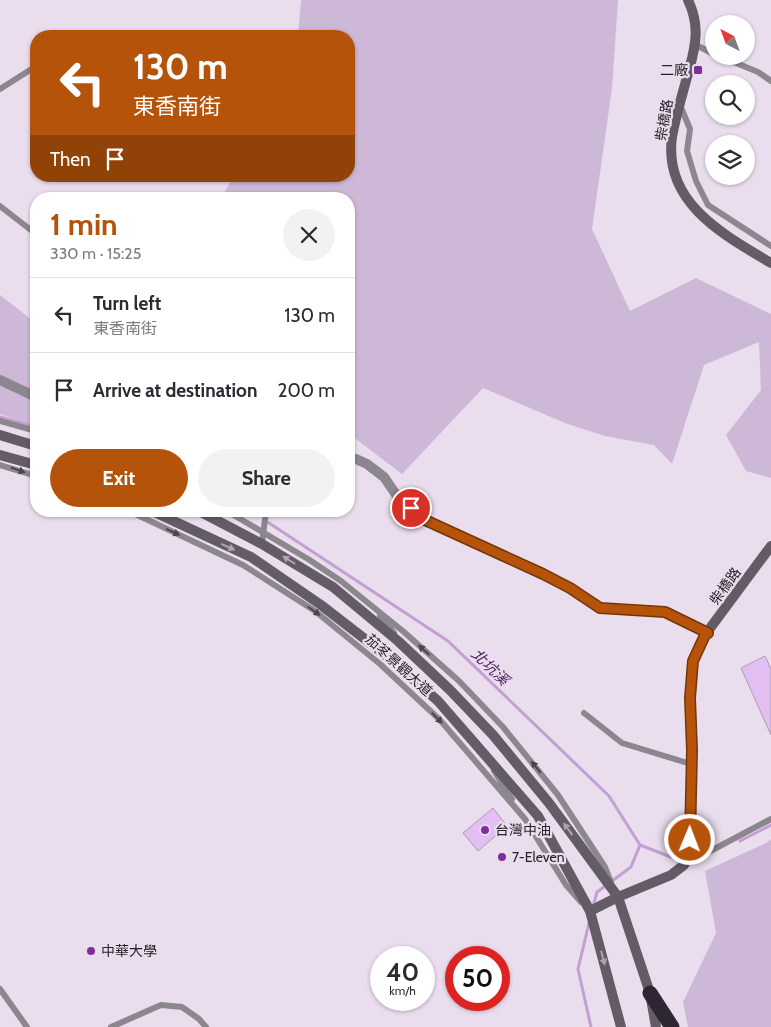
<!DOCTYPE html>
<html lang="en">
<head>
<meta charset="utf-8">
<style>
	body { margin:0; font-family:Cabin,"Noto Sans TC",sans-serif; background:#f2f2f3; color:#2b2b33; height:100vh; display:flex; flex-direction:column; font-size:19px; white-space:nowrap }
	* { box-sizing:border-box; margin:0 }
	p { font-size:16px; color:#7c7c81 }
	.icon { flex:none; width:28px; height:28px; fill:none; stroke:currentColor; stroke-width:2; stroke-linecap:round; stroke-linejoin:round }
	.map { position:relative; flex:1; overflow:hidden }
	.details { position:absolute; left:30px; top:192px; width:325px; height:325px; display:flex; flex-direction:column; background:#fff; border-radius:20px; box-shadow:0 1px 4px #0004 }
	.details>* { flex:none }
	.banner { position:absolute; left:30px; top:30px; width:325px; height:152px; border-radius:20px; box-shadow:0 1px 4px #0004; background:#b45309; color:#fff; overflow:hidden }
	.needle { width:32px; rotate:319deg }
	.buttons { position:absolute; left:705px; top:15px; display:grid; gap:10px }
	.buttons a { display:grid; place-items:center; width:50px; height:50px; border-radius:50%; background:#fff; box-shadow:0 1px 4px #0004; font-size:25px }
	.speed { position:absolute; left:370px; top:946px; display:flex; gap:10px; font-size:25px; font-weight:700; text-align:center }
	.speed>* { display:grid; place-content:center; width:65px; height:65px; border-radius:50%; background:#fff; box-shadow:0 1px 4px #0004; line-height:1 }
	.speed small { font-size:12px; font-weight:400 }
	.speed .limit { border:8px solid #d22; background:#fff; color:#111 }
	.pin { position:absolute; display:grid; place-items:center; width:42px; height:42px; color:#fff; margin:-21px; border:2px solid #fff; border-radius:50%; box-shadow:0 1px 5px #0007 }
	.me { position:absolute; width:55px; margin:-28px; rotate:1deg; stroke-linejoin:round; filter:drop-shadow(0 0 4px #0008) }
	.turn { display:flex; align-items:center; gap:18px; height:105px; padding:0 20px; font-size:22px }
	.turn .icon { width:65px; height:65px; stroke-width:2.5 }
	.turn b { display:block; font-size:35px; line-height:42px }
	.then { display:flex; align-items:center; height:48px; padding:0 20px; background:#0003; gap:10px; font-size:19px }
	.round { display:grid; place-items:center; flex:none; width:52px; height:52px; border-radius:26px; background:#f2f2f3 }
	.summary { display:flex; align-items:center; justify-content:space-between; height:85px; padding:0 20px }
	h1 { font-size:30px; font-weight:700; line-height:38px; color:#b45309 }
	.action { display:flex; gap:10px; margin-top:auto; padding:10px 20px }
	.action a { flex:1; height:58px; border-radius:30px; background:#b45309; color:#fff; font-size:20px; font-weight:700; line-height:58px; text-align:center }
	.action a+a { background:#f2f2f3; color:#2b2b33 }
	ul { padding:0; list-style:none }
	li { display:flex; align-items:center; gap:15px; height:75px; padding:0 20px; border-top:1px solid #e1e1e2 }
	li div { flex:1 }
	li b { display:block; font-size:19px }
	li em { font-style:normal }
	.map>svg:first-child { display:block }
	.green { fill:#ceb8d7 }
	.lines { fill:none; stroke-linecap:round; stroke-linejoin:round }
	.stream { stroke:#c39fd2; stroke-width:3 }
	.building { fill:#e3bef2; stroke:#aa9faf }
	.lane { stroke:#8c878e; stroke-width:6 }
	.street { stroke:#8c878e; stroke-width:10 }
	.secondary { stroke:#635c66; stroke-width:10 }
	.highway { stroke:#2f2633; stroke-width:15 }
	.oneway { fill:#4a454c }
	.oneway2 { fill:#ada3b1 }
	.route-casing { stroke:#753606; stroke-width:12 }
	.route { stroke:#b45309; stroke-width:9 }
	.poi-dot { fill:#802d9c; stroke:#e9ddee; stroke-width:2 }
	.labels { text-anchor:middle; stroke-width:4.5; stroke-linejoin:round; paint-order:stroke }
	.poi-label { font-size:14px; fill:#262228; stroke:#e9ddee; text-anchor:start }
	.street-label { font-size:14px; fill:#262228; stroke:#e9ddee }
	.water-label { font-size:15px; font-style:italic; fill:#4b1e5c; stroke:#e9ddee }
</style>
</head>
<body>
<div class="map">
<svg width="771" height="1027" viewBox="0 0 771 1027">
	<rect width="100%" height="100%" fill="#e9ddee"/>
	<path class="green" d="M301 0H618L612 88 592 229 630 311 696 278 771 314V478L746 471 726 435 761 390 759 342 704 365 672 464 654 445 605 436 565 423 483 388 402 474 352 436 349 435V199H220L234 176H349V36H298Z
		M0 295 36 323V427L0 414Z
		M771 839V1027H688L683 1002 716 933 705 871 766 843Z"/>
	<g class="lines">
		<path class="stream" d="M0 417 36 427
			M244 511 256 516
			M266 521 448 641 609 796 640 845 671 857
			M740 841 771 825
			M593 907 597 892 631 867 640 845
			M589 923 578 969 591 1027"/>
	</g>
	<path class="building" d="M765 656 771 669V735L741 668Z
		M493 808 507 826 478 851 463 833Z"/>
	<g class="lines">
		<path class="lane" d="M696 45 714 54
			M719 56 758 72 771 81
			M0 89 30 70
			M680 105 690 129 687 151 696 181 708 205 771 246
			M0 206 36 234
			M0 421 36 431
			M0 465 36 476
			M129 511 243 565 315 611 380 664 440 720 525 819 566 885 581 902
			M227 511 308 559 341 581 404 632 459 681 503 727 558 795 605 867 611 882
			M262 544 266 511
			M380 616 394 633
			M584 713 622 743 691 764
			M494 771 512 799
			M684 865 771 819
			M0 989 27 1027
			M111 1027 161 1005 182 1007 199 1019 206 1027"/>
		<path class="street" d="M0 380 36 397
			M349 459H356L367 464 384 477 397 496 425 520 543 574 570 588 600 608 665 612 708 633"/>
		<path class="secondary" d="M688 0C700 25 696 45 689 70 683 92 676 115 672 137 663 203 724 235 771 263
			M0 435 36 446
			M0 455 36 465
			M152 511 251 557 321 605 388 657 438 701 538 816 590 911 621 1027
			M199 511 262 544 333 587 398 641 450 690 493 735 549 803 618 897 650 993 656 1027
			M590 911 618 897 671 875 684 865 690 840 692 750 690 698 693 661 705 635 771 546"/>
		<path class="highway" d="M650 993 672 1027"/>
	</g>
	<defs><path id="oneway-solid" d="M-6-.8H1V-3.2L6.5 0L1 3.2V.8H-6Z" transform="scale(1.25)"/></defs>
	<g class="oneway">
		<use href="#oneway-solid" transform="translate(18 470) rotate(19)"/>
		<use href="#oneway-solid" transform="translate(173 532) rotate(25)"/>
		<use href="#oneway-solid" transform="translate(314 611) rotate(35)"/>
		<use href="#oneway-solid" transform="translate(424 650) rotate(-138)"/>
		<use href="#oneway-solid" transform="translate(437 718) rotate(45)"/>
		<use href="#oneway-solid" transform="translate(536 767) rotate(-129)"/>
	</g>
	<g class="oneway2">
		<use href="#oneway-solid" transform="translate(228 547) rotate(24)"/>
		<use href="#oneway-solid" transform="translate(289 560) rotate(-148)"/>
		<use href="#oneway-solid" transform="translate(568 829) rotate(-126)"/>
		<use href="#oneway-solid" transform="translate(603 958) rotate(75)"/>
	</g>
	<g class="lines">
		<defs>
			<path id="route" d="M411 508 425 520 543 574 570 588 600 608 665 612 708 633 705 635 693 661 690 698 692 750 690 840"/>
		</defs>
		<use href="#route" class="route-casing"/>
		<use href="#route" class="route"/>
	</g>
	<g class="poi-dot">
		<rect x="693" y="65" width="10" height="10" rx="2.5"/>
		<circle cx="485" cy="830" r="5"/>
		<circle cx="502" cy="857" r="5"/>
		<circle cx="91" cy="951" r="5"/>
	</g>
	<g class="labels">
		<g class="poi-label">
			<text x="688" y="75" text-anchor="end">二廠</text>
			<text x="495" y="835">台灣中油</text>
			<text x="512" y="862">7-Eleven</text>
			<text x="101" y="956">中華大學</text>
		</g>
		<g class="street-label">
			<text transform="translate(664 120) rotate(-80)" y="5">柴橋路</text>
			<text transform="translate(725 586) rotate(-54)" y="5">柴橋路</text>
			<text transform="translate(399 665) rotate(42)" y="5">茄苳景觀大道</text>
		</g>
		<g class="water-label">
			<text transform="translate(490 667) rotate(44)" y="5">北坑溪</text>
		</g>
	</g>
</svg>
<div class="buttons">
<a><svg class="needle" viewBox="-14 -14 28 28"><path d="M0-13l5 13h-10z" fill="#e53935"/><path d="M0 13l5-13h-10z" fill="#7c7c81"/></svg></a>
<a><svg class="icon" aria-label="search" viewBox="0 0 24 24"><circle cx="10" cy="10" r="6"/><path d="M15 15l6 6"/></svg></a>
<a><svg class="icon" aria-label="layers" viewBox="0 0 24 24"><path d="M12 4l9 5-9 5-9-5zM3 14l9 5 9-5"/></svg></a>
</div>
<div class="speed"><div>40<small>km/h</small></div><div class="limit">50</div></div>
<div class="pin" style="left:411px;top:508px;background:#d93025"><svg class="icon" aria-label="arrive" viewBox="0 0 24 24"><path d="M6 21V4h12l-3 4 3 4H6"/></svg></div>
<svg class="me" style="left:690px;top:840px" viewBox="-20 -20 40 40"><circle r="17" fill="#b45309" stroke="#fff" stroke-width="3"/><path d="M0-11L8 9 0 5-8 9z" fill="#fff"/></svg>
<div class="banner">
<div class="turn"><svg class="icon" aria-label="left" viewBox="0 0 24 24"><path d="M17 20v-9H6M10 6l-5 5 5 5"/></svg><div><b>130 m</b>東香南街</div></div>
<div class="then">Then<svg class="icon" aria-label="arrive" viewBox="0 0 24 24"><path d="M6 21V4h12l-3 4 3 4H6"/></svg></div>
</div>
<section class="details">
<div class="summary"><div><h1>1 min</h1><p>330 m · 15:25</p></div><a class="round"><svg class="icon" aria-label="close" viewBox="0 0 24 24"><path d="M6 6l12 12M18 6L6 18"/></svg></a></div>
<ul>
<li><svg class="icon" aria-label="left" viewBox="0 0 24 24"><path d="M17 20v-9H6M10 6l-5 5 5 5"/></svg><div><b>Turn left</b><p>東香南街</p></div><em>130 m</em></li>
<li><svg class="icon" aria-label="arrive" viewBox="0 0 24 24"><path d="M6 21V4h12l-3 4 3 4H6"/></svg><div><b>Arrive at destination</b></div><em>200 m</em></li>
</ul>
<div class="action"><a>Exit</a><a>Share</a></div>
</section>
</div>
</body>
</html>
